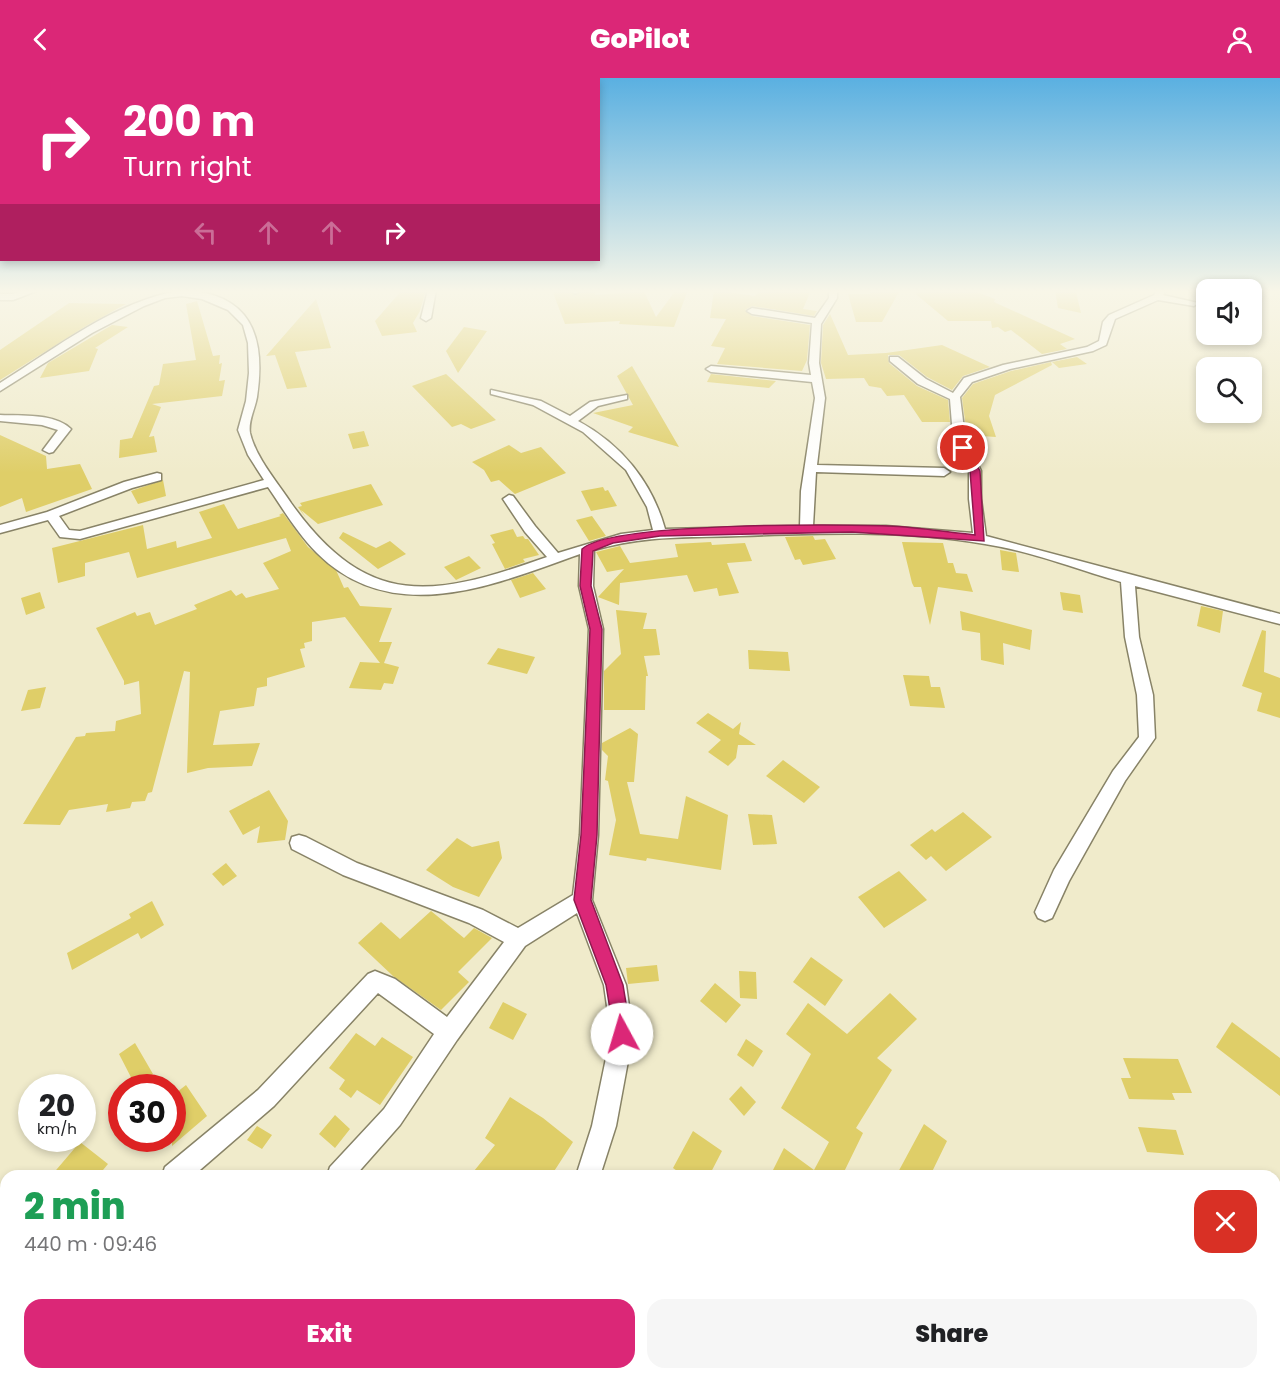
<!DOCTYPE html>
<html lang="en">
<head>
<meta charset="utf-8">
<style>
	body { margin:0; font-family:Poppins,sans-serif; background:#f6f6f6; color:#202124; height:100vh; display:flex; flex-direction:column; font-size:22px; white-space:nowrap }
	* { box-sizing:border-box; margin:0 }
	p { font-size:20px; color:#757577 }
	.icon { flex:none; width:33px; height:33px; fill:none; stroke:currentColor; stroke-width:2; stroke-linecap:round; stroke-linejoin:round }
	.map { position:relative; flex:1; overflow:hidden }
	.drawer { position:absolute; left:0px; top:1092px; width:1281px; height:210px; display:flex; flex-direction:column; background:#fff; border-radius:18px 18px 0 0; box-shadow:0 3px 9px #0003 }
	.drawer>* { flex:none }
	.banner { position:absolute; left:0px; top:0px; width:600px; height:183px; box-shadow:0 3px 9px #0003; background:#db2777; color:#fff; overflow:hidden }
	.tools { position:absolute; left:1196px; top:201px; display:grid; gap:12px }
	.tools a { display:grid; place-items:center; width:66px; height:66px; border-radius:12px; background:#fff; box-shadow:0 3px 9px #0003; font-size:30px }
	.speed { position:absolute; left:18px; top:996px; display:flex; gap:12px; font-size:30px; font-weight:700; text-align:center }
	.speed>* { display:grid; place-content:center; width:78px; height:78px; border-radius:50%; background:#fff; box-shadow:0 3px 9px #0003; line-height:1 }
	.speed small { font-size:15px; font-weight:400 }
	.speed .limit { border:9px solid #d22; background:#fff; color:#111 }
	.pin { position:absolute; display:grid; place-items:center; width:51px; height:51px; color:#fff; margin:-26px; border:3px solid #fff; border-radius:50%; box-shadow:0 2px 6px #0007 }
	.me { position:absolute; width:66px; margin:-33px; rotate:354deg; stroke-linejoin:round; filter:drop-shadow(0 0 4px #0008) }
	.turn { display:flex; align-items:center; gap:21px; height:126px; padding:0 24px; font-size:27px }
	.turn .icon { width:78px; height:78px; stroke-width:2.5 }
	.turn b { display:block; font-size:42px; line-height:51px }
	.lanes { display:flex; align-items:center; height:57px; padding:0 24px; background:#0003; justify-content:center; gap:30px; direction:ltr }
	.lanes .off { opacity:.35 }
	.round { display:grid; place-items:center; flex:none; width:63px; height:63px; border-radius:18px; background:#f6f6f6 }
	.summary { display:flex; align-items:center; justify-content:space-between; height:102px; padding:0 24px }
	h1 { font-size:36px; font-weight:800; line-height:45px; color:#1e9e55 }
	.button { display:flex; gap:12px; margin-top:auto; padding:12px 24px }
	.button a { flex:1; height:69px; border-radius:18px; background:#db2777; color:#fff; font-size:24px; font-weight:800; line-height:69px; text-align:center }
	.button a+a { background:#f6f6f6; color:#202124 }
	header { display:flex; justify-content:space-between; align-items:center; height:78px; padding:0 24px; background:#db2777; color:#fff; font-size:27px; font-weight:800 }
	.map>svg:first-child { display:block }
	.building { fill:#dfce68 }
	.lines { fill:none; stroke-linecap:round; stroke-linejoin:round }
	.minor-casing { stroke:#888367; stroke-width:3 }
	.minor { fill:#fff; fill-rule:evenodd }
	.route { fill:#db2777; stroke:#8e194d; stroke-width:1.5 }
</style>
</head>
<body>
<header><svg class="icon" aria-label="back" viewBox="0 0 24 24"><path d="M15 5l-7 7 7 7"/></svg>GoPilot<svg class="icon" aria-label="person" viewBox="0 0 24 24"><circle cx="12" cy="8" r="4"/><path d="M4 21q1-7 8-7t8 7"/></svg></header>
<div class="map">
<svg width="1280" height="1302" viewBox="0 0 1280 1302">
	<rect width="100%" height="100%" fill="#f0ebcb"/>
	<path class="building" d="M402 212H426L420 233 413 245 417 254 382 258 375 243Z
		M552 212H569L575 218 581 212H595V217L644 213 656 239 676 212H688L674 249 619 246 620 243 565 246Z
		M714 212 755 218 760 212H811L803 231 817 233 814 238 752 228 745 232 752 238 810 247 807 282 802 293 717 286 725 270 711 268 726 241 710 240Z
		M868 212H900L882 244H856L848 216H871Z
		M911 212H972L995 221 994 224 1075 261 1060 266 1067 271 1042 276 1011 252 1005 254 998 249 992 250 991 243H948Z
		M1055 212 1076 214 1081 235 1058 230Z
		M316 221 331 270 295 274 307 309 287 311 275 277 266 278Z
		M197 223 213 278 220 277 219 286 222 285 219 303 225 302 222 318 152 326 161 329 149 359 154 358 157 374 119 380 120 362 132 360 154 308 159 307 163 286 196 282 186 226Z
		M69 225 126 226 86 248 0 302V272Z
		M830 236 848 277 886 275 942 267 990 289 963 298 952 312 927 299 899 277H888L889 285 917 308 948 322 950 344H922L904 317 887 318 881 310 869 308 864 300 826 301 821 285 823 247Z
		M112 247 128 249 95 270 98 271 89 293 40 300 48 285Z
		M464 249 487 253 458 295 446 273Z
		M1077 279 1087 286 1059 290 1052 284Z
		M1051 284 1052 287 995 317 989 338 996 359 967 357 962 320 973 306 1011 293Z
		M632 288 679 369 628 354 633 349 593 335 633 327 617 298Z
		M446 296 496 342 471 351 461 346 452 349 412 308Z
		M711 296 776 303 769 310 707 304Z
		M364 353 369 368 353 371 348 356Z
		M0 357 46 378 47 391 80 386 92 411 26 434 22 420 0 429Z
		M509 367 521 375 541 369 566 395 515 416 499 402 491 404 484 392 472 384Z
		M163 402 166 418 138 426 131 413Z
		M371 406 383 427 318 446 301 432 306 440 298 429 302 428 300 425Z
		M603 409 605 413 608 412 617 428 591 433 581 413Z
		M224 426 238 451 281 438 279 437 283 435 308 469 336 492 344 510 348 509 360 528 392 530 379 564H392L384 585 399 589 393 606 384 605 381 612 349 610 360 584 380 585 345 539 312 544V563L304 565 305 570 300 571 305 589 267 600V608L257 610 254 628 220 633 213 667 260 665 252 688 208 690 187 695 190 594 184 593 152 714 148 715 145 723 132 724 130 730 106 734 108 726 69 732 60 747 23 746 76 659 85 658 86 655 115 653 116 643 141 636 139 603 124 607V603L96 550 135 534 137 538 150 534 155 547 197 531 194 527 231 512 236 518 242 515 246 520 279 511 263 485 291 473 286 460 137 500 129 474 85 485V498L58 505 52 470 143 447 147 471 176 463 177 470 212 460 199 434Z
		M592 438 606 458 589 463 576 442Z
		M513 451 517 459 523 458 525 461H528L539 477 523 481 525 484 505 491 492 466 495 465 490 457Z
		M343 454 376 470 390 463 406 476 378 491 339 460Z
		M813 458 815 462 825 461 836 481 803 487 800 481 795 482 785 459Z
		M711 464 712 467 745 465 752 483 727 485 739 515 719 518 717 510 694 514 687 497 620 505 619 527 598 519 624 491 607 494 596 474 620 468 630 485 678 479 675 466Z
		M902 464 943 465 948 485H953L956 495 967 496 973 514 938 509 930 547 921 509H914L912 505Z
		M1000 472 1016 475 1019 494 1002 492Z
		M469 478 481 490 456 502 444 489Z
		M533 495 546 511 520 520 511 502Z
		M40 514 45 530 26 537 21 520Z
		M1060 514 1080 517 1083 535 1063 532Z
		M1201 528 1223 533 1220 555 1197 548Z
		M616 532 647 535 643 551H656L660 577 644 578 648 598H646L645 632H604V593L621 576Z
		M960 533 1032 552 1030 572 1003 565 1004 587 981 582 980 555 962 552Z
		M1262 552 1266 553 1264 594 1280 600V640L1257 633 1262 615 1242 608Z
		M498 570 535 579 527 596 487 586Z
		M748 572 788 574 790 593 749 591Z
		M903 597 929 598 931 609H940L945 630 910 628Z
		M46 609 40 630 21 633 28 612Z
		M708 635 733 651 741 644 739 656 756 667H738L736 680 728 688 708 674 721 662 696 645Z
		M630 650 638 656 634 704H627L640 756 678 761 686 718 728 737 721 792 647 780 646 783 609 777 616 742 608 703 605 702 608 678 602 672V665Z
		M783 682 820 709 804 725 766 698Z
		M269 712 288 743 285 762 257 765 260 748 243 757 229 733Z
		M963 734 992 759 946 793 931 778 926 782 910 767 932 751 935 754Z
		M748 736 772 737 777 766 753 767Z
		M457 760 472 769 499 763 502 780 479 819 453 809 426 792Z
		M226 785 237 798 223 808 212 796Z
		M899 793 927 822 884 850 858 819Z
		M152 823 164 847 141 861 138 855 72 892 67 875 131 840 129 836Z
		M431 833 464 860 474 850 492 860 458 894 469 904 441 932 393 898 358 865 381 844 400 861Z
		M811 879 843 902 825 928 793 904Z
		M657 887 659 903 628 906 626 890Z
		M739 893 756 894 757 921 740 920Z
		M715 905 741 927 726 945 700 923Z
		M890 915 917 941 877 980 892 992 856 1050 863 1055 842 1098H770L784 1070 814 1092 829 1064 781 1030 811 976 786 956 808 925 847 956Z
		M503 924 527 936 513 962 489 950Z
		M1232 944 1280 980V1018L1216 969Z
		M356 955 375 968 382 959 413 979 380 1027 357 1012 351 1020 339 1011 345 1002 329 990Z
		M746 961 763 973 753 989 737 977Z
		M135 965 153 996 136 1009 119 976Z
		M1123 980 1178 981 1192 1015H1172L1175 1022 1129 1021 1121 1000H1131Z
		M186 1007 207 1038 172 1068V1018Z
		M741 1008 756 1024 744 1038 729 1021Z
		M510 1019 543 1040 573 1064 551 1098H470L495 1067 485 1060Z
		M335 1037 350 1051 335 1070 319 1056Z
		M924 1046 947 1063 930 1098H896Z
		M257 1048 272 1057 262 1071 247 1062Z
		M1138 1049 1176 1052 1184 1077 1147 1074Z
		M693 1053 722 1073 709 1098H684L673 1090Z
		M80 1064 108 1086 98 1098H51Z"/>
	<g class="lines">
		<defs>
			<path id="minor" d="M25 212H39L13 222H0V216H12Z
				M182 212C251 215 266 258 257 319 255 331 248 343 250 355 256 380 277 404 291 425 368 533 434 519 547 479L525 454 503 421 509 417 513 418 535 448 558 475 621 456 653 452 647 429 626 392 583 354 533 327 491 316V312L541 323 570 338 590 324 627 317V321L598 328 578 343C621 366 652 404 665 451L800 448 801 413 815 320 812 304 711 294 706 291 711 288 811 297 809 285 812 245 752 236 747 233 752 230 815 240 829 220V212H837V220L821 246 819 285 825 320 817 387 944 390 950 394 944 398 816 394 813 448H886L973 455 969 421V393L953 359 950 321 918 306 890 283V279H898L926 301 953 315 964 300 1003 287 1087 269 1099 263 1103 244 1109 237 1154 217 1157 212H1166L1163 217 1198 225 1194 228 1158 222 1115 241 1106 267 1093 273 1010 291 972 304 960 319 965 359 981 393V421L986 458 1280 536V546L1135 508 1139 559 1153 617 1155 660 1125 703 1069 803 1052 840 1045 843 1038 840 1035 834 1054 792 1113 693 1139 659 1137 617 1125 559 1121 504C1076 491 1031 473 985 466 904 452 821 455 739 458 685 460 647 457 594 472L593 508 603 551 598 757 592 822 626 907 633 956 616 1048 600 1098H576L592 1048 611 956 604 907 577 835 525 868 457 962 400 1047 355 1098H327L330 1089 384 1031 434 956 378 915 274 1028 193 1098H162L165 1089 258 1012 368 896 375 893 395 901 447 939 504 864 469 845 343 797 292 771 290 765 292 759 299 757 306 759 357 785 483 832 518 850 573 817 580 757 589 551 579 508 580 476C496 506 393 551 317 475 298 456 283 431 268 409L80 461 60 459 48 442 0 455V447L47 434 124 404 157 395 161 396V402L132 410 59 438 69 452 80 453 264 402 248 377 238 352 246 323 249 295 248 265 243 247 228 232 202 221 182 218 165 220 144 228 92 255 0 313V305C56 270 115 223 182 212Z
				M428 212H436L431 240 426 243 421 240Z
				M571 212H579V213L575 216Z
				M0 337C22 338 54 335 71 351L53 374 49 375 43 372 58 352 42 347 0 343Z
				M105 1296H140L138 1302H103Z
				M172 1296H200L199 1302H171Z
				M423 1296H455L453 1302H421Z
				M942 1296H978L980 1302H944Z"/>
		</defs>
		<use href="#minor" class="minor-casing"/>
		<use href="#minor" class="minor"/>
	</g>
	<linearGradient id="sky" x2="0" y2="1"><stop stop-color="#5ab0e1"/><stop offset="0.54" stop-color="#f8f6e8"/><stop offset="1" stop-color="#f8f6e8" stop-opacity="0"/></linearGradient>
	<rect width="1280" height="395" fill="url(#sky)"/>
	<path class="route" d="M960 368H966L980 393 984 463 852 454 660 458 613 465 593 473 591 508 602 551 597 757 591 822 623 907 631 956 628 962 622 965 615 962 606 907 574 822 581 757 590 551 580 508 582 471C611 444 839 446 888 448 917 449 946 454 975 457L970 393 958 370Z"/>
</svg>
<div class="tools">
<a><svg class="icon" aria-label="sound" viewBox="0 0 24 24"><path d="M4 9h4l5-4v14l-5-4H4zM17 9q2 3 0 6"/></svg></a>
<a><svg class="icon" aria-label="search" viewBox="0 0 24 24"><circle cx="10" cy="10" r="6"/><path d="M15 15l6 6"/></svg></a>
</div>
<div class="speed"><div>20<small>km/h</small></div><div class="limit">30</div></div>
<div class="pin" style="left:963px;top:370px;background:#d93025"><svg class="icon" aria-label="arrive" viewBox="0 0 24 24"><path d="M6 21V4h12l-3 4 3 4H6"/></svg></div>
<svg class="me" style="left:622px;top:956px" viewBox="-20 -20 40 40"><circle r="19" fill="#fff"/><path d="M0-13L10 11 0 6-10 11z" fill="#db2777"/></svg>
<div class="banner">
<div class="turn"><svg class="icon" aria-label="right" viewBox="0 0 24 24"><path d="M7 20v-9h11M14 6l5 5-5 5"/></svg><div><b>200 m</b>Turn right</div></div>
<div class="lanes"><svg class="icon off" aria-label="left" viewBox="0 0 24 24"><path d="M17 20v-9H6M10 6l-5 5 5 5"/></svg><svg class="icon off" aria-label="ahead" viewBox="0 0 24 24"><path d="M12 20V5M6 11l6-6 6 6"/></svg><svg class="icon off" aria-label="ahead" viewBox="0 0 24 24"><path d="M12 20V5M6 11l6-6 6 6"/></svg><svg class="icon" aria-label="right" viewBox="0 0 24 24"><path d="M7 20v-9h11M14 6l5 5-5 5"/></svg></div>
</div>
<section class="drawer">
<div class="summary"><div><h1>2 min</h1><p>440 m · 09:46</p></div><a class="round" style="background:#d93025;color:#fff"><svg class="icon" aria-label="close" viewBox="0 0 24 24"><path d="M6 6l12 12M18 6L6 18"/></svg></a></div>
<div class="button"><a>Exit</a><a>Share</a></div>
</section>
</div>
</body>
</html>
